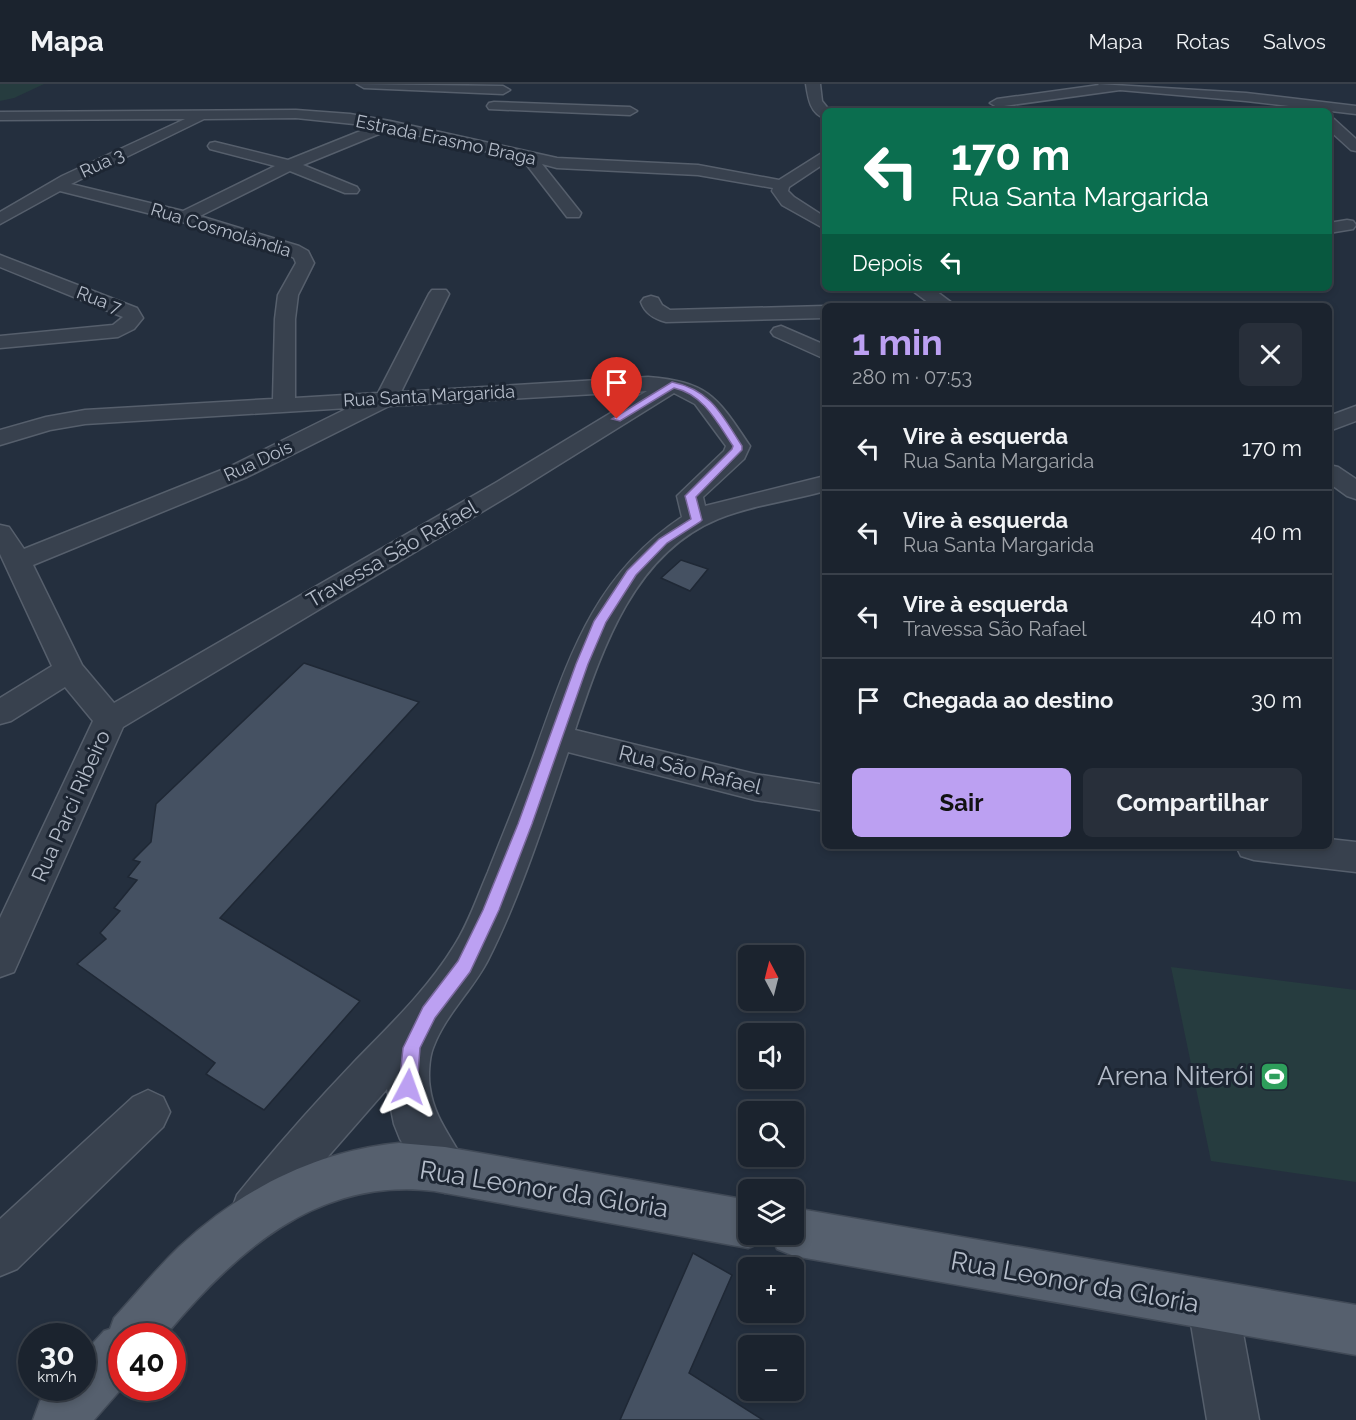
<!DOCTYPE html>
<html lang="pt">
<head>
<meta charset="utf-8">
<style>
	body { margin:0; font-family:Raleway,sans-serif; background:#282f3a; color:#f1f3f6; height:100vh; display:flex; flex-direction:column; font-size:22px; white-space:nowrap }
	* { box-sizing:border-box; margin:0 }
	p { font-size:20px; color:#a0a4aa }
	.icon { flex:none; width:33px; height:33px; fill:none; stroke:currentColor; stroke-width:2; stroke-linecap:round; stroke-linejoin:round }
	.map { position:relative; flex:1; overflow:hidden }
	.drawer { position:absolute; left:822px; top:219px; width:510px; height:546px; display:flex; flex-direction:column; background:#1b232e; border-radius:9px; box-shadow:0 3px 9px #0003,0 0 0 2px #39404a }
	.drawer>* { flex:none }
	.banner { position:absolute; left:822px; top:24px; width:510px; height:183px; border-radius:9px; box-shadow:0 3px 9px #0003,0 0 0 2px #39404a; background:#0b6e4f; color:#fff; overflow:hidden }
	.needle { width:39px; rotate:353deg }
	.tools { position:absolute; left:738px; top:861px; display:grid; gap:12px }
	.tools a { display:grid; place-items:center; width:66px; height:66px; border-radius:9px; background:#1b232e; box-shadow:0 3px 9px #0003,0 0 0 2px #39404a; font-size:30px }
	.speed { position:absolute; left:18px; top:1239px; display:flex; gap:12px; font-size:30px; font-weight:700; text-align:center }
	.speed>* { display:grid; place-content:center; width:78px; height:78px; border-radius:50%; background:#1b232e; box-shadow:0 3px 9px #0003,0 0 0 2px #39404a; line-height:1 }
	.speed small { font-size:15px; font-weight:400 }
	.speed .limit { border:9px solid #d22; background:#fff; color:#111 }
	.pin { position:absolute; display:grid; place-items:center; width:51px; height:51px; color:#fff; margin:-62px -26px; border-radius:50% 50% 50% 0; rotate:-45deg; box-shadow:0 0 6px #0007 }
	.pin .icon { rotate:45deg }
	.me { position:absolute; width:66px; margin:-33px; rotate:4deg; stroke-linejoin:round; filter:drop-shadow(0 0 4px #0008) }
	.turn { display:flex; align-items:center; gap:21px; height:126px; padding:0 30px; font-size:27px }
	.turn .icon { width:78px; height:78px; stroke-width:2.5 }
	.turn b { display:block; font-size:42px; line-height:51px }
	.then { display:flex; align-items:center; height:57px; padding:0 30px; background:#0003; gap:12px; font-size:22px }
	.round { display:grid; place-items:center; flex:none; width:63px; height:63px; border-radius:9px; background:#282f3a }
	.overview { display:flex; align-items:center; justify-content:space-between; height:102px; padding:0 30px }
	h1 { font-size:36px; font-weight:700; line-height:45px; color:#bca0f2 }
	.action { display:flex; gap:12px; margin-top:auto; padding:12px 30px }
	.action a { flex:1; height:69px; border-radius:9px; background:#bca0f2; color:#111; font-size:24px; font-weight:700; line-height:69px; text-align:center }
	.action a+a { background:#282f3a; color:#f1f3f6 }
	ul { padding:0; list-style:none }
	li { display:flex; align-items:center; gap:18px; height:84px; padding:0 30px; border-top:2px solid #39404a }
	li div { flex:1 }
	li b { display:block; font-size:22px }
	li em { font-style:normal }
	header { display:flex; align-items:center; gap:36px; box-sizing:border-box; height:84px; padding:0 30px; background:#1b232e; border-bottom:2px solid #39404a }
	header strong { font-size:28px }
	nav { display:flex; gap:33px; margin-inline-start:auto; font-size:21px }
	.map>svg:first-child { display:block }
	.green { fill:#263c3f }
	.building { fill:#455162; stroke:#1f2835; stroke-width:1.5 }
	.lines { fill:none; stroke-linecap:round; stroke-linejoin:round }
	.minor-casing { stroke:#565f6c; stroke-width:3 }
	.major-casing { stroke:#414a57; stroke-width:3 }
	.minor { fill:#38414e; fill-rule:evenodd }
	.major { fill:#56606e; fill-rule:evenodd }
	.route { fill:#bca0f2; stroke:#7a689d; stroke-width:1.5 }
	.labels { text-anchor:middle; stroke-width:6; stroke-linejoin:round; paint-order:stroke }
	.far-street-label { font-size:18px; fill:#b4bcc9; stroke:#1d2633 }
	.street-label { font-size:21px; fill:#b4bcc9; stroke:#1d2633 }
	.near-poi-label { font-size:26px; fill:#b4bcc9; stroke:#1d2633; text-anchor:end }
	.near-street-label { font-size:26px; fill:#b4bcc9; stroke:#1d2633 }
</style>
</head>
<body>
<header>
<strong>Mapa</strong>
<nav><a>Mapa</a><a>Rotas</a><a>Salvos</a></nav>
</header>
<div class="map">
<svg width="1356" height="1336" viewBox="0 0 1356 1336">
	<rect width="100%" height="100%" fill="#242f3e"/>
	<path class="green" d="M0 0H44L14 14 0 17Z
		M1171 883 1356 906V1098L1211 1077Z"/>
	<path class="building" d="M681 476 708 485 690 507 661 494Z
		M304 579 419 618 220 834 360 917 264 1026 206 990 215 979 77 880 106 855 100 849 120 827 114 824 137 796 128 793 140 778 133 776 151 758 156 720Z
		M693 1169 732 1191 689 1289 763 1336H620Z"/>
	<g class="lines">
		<defs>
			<path id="minor" d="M357 0 503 2 510 6 503 10 364 4Z
				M806 0H820L822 17 830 27H825V34C810 30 808 13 806 0Z
				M1098 0 1246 9 1356 22V30L1246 17 1120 6 997 23 990 19 997 15 1099 1Z
				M494 18 630 23 637 27 630 31 489 25 487 22 489 19Z
				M296 26 350 30 390 37 557 74 698 81 779 96 825 67V79L789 103 788 107 794 113 825 133V145L782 121 772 107 773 104 698 91 557 84 542 80 581 129 579 133H567L523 76 391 45 303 81 357 103 359 106 357 109H345L290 87 200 132 299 162 308 167 314 179 298 211 295 235V314L378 309 429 210 432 206H446L449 210 401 308 648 293C709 298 717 313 750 362L744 375 703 413 705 422 825 392V407C790 417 752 421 718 435 633 470 602 566 575 646L755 690 825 701V727L755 716 568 668C545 735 520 813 488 876 472 907 445 931 433 964 429 974 428 994 430 1004 434 1036 456 1058 468 1086L461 1102 445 1109 429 1102 400 1055 394 1040 387 1005 325 1076 271 1145 254 1151 237 1145 231 1128 237 1111C274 1065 313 1021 354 978 389 942 427 906 454 862 469 839 477 813 488 788 504 747 521 707 536 665 570 571 594 492 682 433L677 412 724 367 726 362 695 320 674 309 515 408 123 643 14 888 0 893V834L93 637 65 603 11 637 0 640V614L52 582 0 470V441L9 443 24 465 229 383 348 324 85 340 50 346 0 361V346L46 333 85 326 273 315 275 235 278 211 296 179 294 174 287 170 179 137 60 107 0 140V128L62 92 185 35 0 36V28ZM296 34 373 42 288 76 215 58 210 59 208 62 210 65 275 82 183 127 71 100 204 35ZM647 307 497 398 114 619 82 581 33 481 247 393 389 322Z
				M1329 34 1334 35 1356 55V67L1351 66 1329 46Z
				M1347 136 1353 137 1356 141 1353 145 1329 149V139Z
				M0 171 137 224 143 234 134 245 118 253 0 264V252L113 241 123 233 0 183Z
				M909 204H932L956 222H933Z
				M651 212 658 214 662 221 670 226 825 222V234L666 238C655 235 645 230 641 218L644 214Z
				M781 242 825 261V275L774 252 771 248 774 244Z
				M1356 322V337L1329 347V332Z
				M1329 381 1338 383 1356 395V415L1347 412 1329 399Z
				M1329 755 1356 758V788L1254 776 1241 772 1236 762H1329Z
				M148 1006 163 1013 170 1028 163 1043 17 1185 0 1192V1135L133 1013Z
				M1213 1197 1231 1204 1238 1222 1259 1336H1207L1188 1222 1195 1204Z"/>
			<path id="major" d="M399 1059 445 1063 748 1116V1150H767L765 1157 748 1164 434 1107C316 1093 234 1169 165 1252H122V1304L94 1336H33L40 1317 53 1304H82V1271L104 1247 110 1245 114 1234C136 1210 156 1185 179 1163 240 1106 316 1067 399 1059Z
				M794 1124 1356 1221V1271L794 1172 777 1165 771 1150H794Z"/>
		</defs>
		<use href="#minor" class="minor-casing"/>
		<use href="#major" class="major-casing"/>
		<use href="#minor" class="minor"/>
		<use href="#major" class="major"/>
	</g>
	<path class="route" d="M672 298C711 306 722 331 742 362V366L696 413 702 436 700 438 667 459 636 491 606 538 588 580 532 740 499 826 470 888 435 934 420 964 417 1003 415 1009 408 1011 402 1009 399 1003 403 964 423 923 458 877 483 826 518 740 576 580 594 537 627 487 659 455 691 435 685 412 732 365 733 362C717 338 703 310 674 304L620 337 612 335Z"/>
	<defs>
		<symbol id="stadium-square" viewBox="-11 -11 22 22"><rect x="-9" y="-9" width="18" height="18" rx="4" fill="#2e9e5b" stroke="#1d2633"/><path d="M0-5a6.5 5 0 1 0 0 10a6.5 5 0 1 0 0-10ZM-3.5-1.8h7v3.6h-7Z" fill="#fff"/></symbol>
	</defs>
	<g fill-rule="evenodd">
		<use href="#stadium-square" x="1258" y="976" width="33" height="33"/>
	</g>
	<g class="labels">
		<g class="far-street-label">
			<text transform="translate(446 56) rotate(12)" y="6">Estrada Erasmo Braga</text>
			<text transform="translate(102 79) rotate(-25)" y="6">Rua 3</text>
			<text transform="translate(221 146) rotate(17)" y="6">Rua Cosmolândia</text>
			<text transform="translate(99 216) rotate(21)" y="6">Rua 7</text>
			<text transform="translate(429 312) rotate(-3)" y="6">Rua Santa Margarida</text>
			<text transform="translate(258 377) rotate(-25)" y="6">Rua Dois</text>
		</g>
		<g class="street-label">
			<text transform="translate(392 470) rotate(-30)" y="7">Travessa São Rafael</text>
			<text transform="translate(690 686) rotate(14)" y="7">Rua São Rafael</text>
			<text transform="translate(71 722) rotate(-66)" y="7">Rua Parci Ribeiro</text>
		</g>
		<g class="near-poi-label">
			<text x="1254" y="1001">Arena Niterói</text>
		</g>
		<g class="near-street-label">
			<text transform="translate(544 1105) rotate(9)" y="9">Rua Leonor da Gloria</text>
			<text transform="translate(1075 1198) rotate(10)" y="9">Rua Leonor da Gloria</text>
		</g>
	</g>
</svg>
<div class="tools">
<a><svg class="needle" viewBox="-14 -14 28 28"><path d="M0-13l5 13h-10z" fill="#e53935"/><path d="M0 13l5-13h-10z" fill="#a0a4aa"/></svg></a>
<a><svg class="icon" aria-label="sound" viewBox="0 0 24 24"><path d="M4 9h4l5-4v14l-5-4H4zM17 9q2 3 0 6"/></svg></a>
<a><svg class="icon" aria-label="search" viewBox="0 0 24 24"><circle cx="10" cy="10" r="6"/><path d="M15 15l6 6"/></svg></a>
<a><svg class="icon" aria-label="layers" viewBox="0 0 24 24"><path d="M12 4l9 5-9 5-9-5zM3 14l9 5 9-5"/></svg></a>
<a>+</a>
<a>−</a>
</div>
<div class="speed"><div>30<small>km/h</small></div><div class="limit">40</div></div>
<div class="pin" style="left:617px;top:335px;background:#d93025"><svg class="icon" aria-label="arrive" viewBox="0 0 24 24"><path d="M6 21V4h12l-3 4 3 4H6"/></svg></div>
<svg class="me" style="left:408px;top:1003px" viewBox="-20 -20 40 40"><path d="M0-17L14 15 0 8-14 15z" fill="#bca0f2" stroke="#fff" stroke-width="4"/></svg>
<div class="banner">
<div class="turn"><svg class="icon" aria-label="left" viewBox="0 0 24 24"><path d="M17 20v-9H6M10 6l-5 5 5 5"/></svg><div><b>170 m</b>Rua Santa Margarida</div></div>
<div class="then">Depois<svg class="icon" aria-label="left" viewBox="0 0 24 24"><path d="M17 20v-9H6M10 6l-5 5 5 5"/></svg></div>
</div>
<section class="drawer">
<div class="overview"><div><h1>1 min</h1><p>280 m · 07:53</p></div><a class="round"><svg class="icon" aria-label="close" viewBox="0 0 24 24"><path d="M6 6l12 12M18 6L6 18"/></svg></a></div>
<ul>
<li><svg class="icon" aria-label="left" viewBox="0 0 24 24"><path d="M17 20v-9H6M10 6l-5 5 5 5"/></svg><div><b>Vire à esquerda</b><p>Rua Santa Margarida</p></div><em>170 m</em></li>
<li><svg class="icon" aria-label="left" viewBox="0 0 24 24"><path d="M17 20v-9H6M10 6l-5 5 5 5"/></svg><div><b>Vire à esquerda</b><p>Rua Santa Margarida</p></div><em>40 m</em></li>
<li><svg class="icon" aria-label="left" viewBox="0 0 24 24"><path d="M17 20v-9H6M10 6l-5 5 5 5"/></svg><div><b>Vire à esquerda</b><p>Travessa São Rafael</p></div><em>40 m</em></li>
<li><svg class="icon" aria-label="arrive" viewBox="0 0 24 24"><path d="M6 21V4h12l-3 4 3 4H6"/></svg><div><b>Chegada ao destino</b></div><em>30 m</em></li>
</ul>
<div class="action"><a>Sair</a><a>Compartilhar</a></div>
</section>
</div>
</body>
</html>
